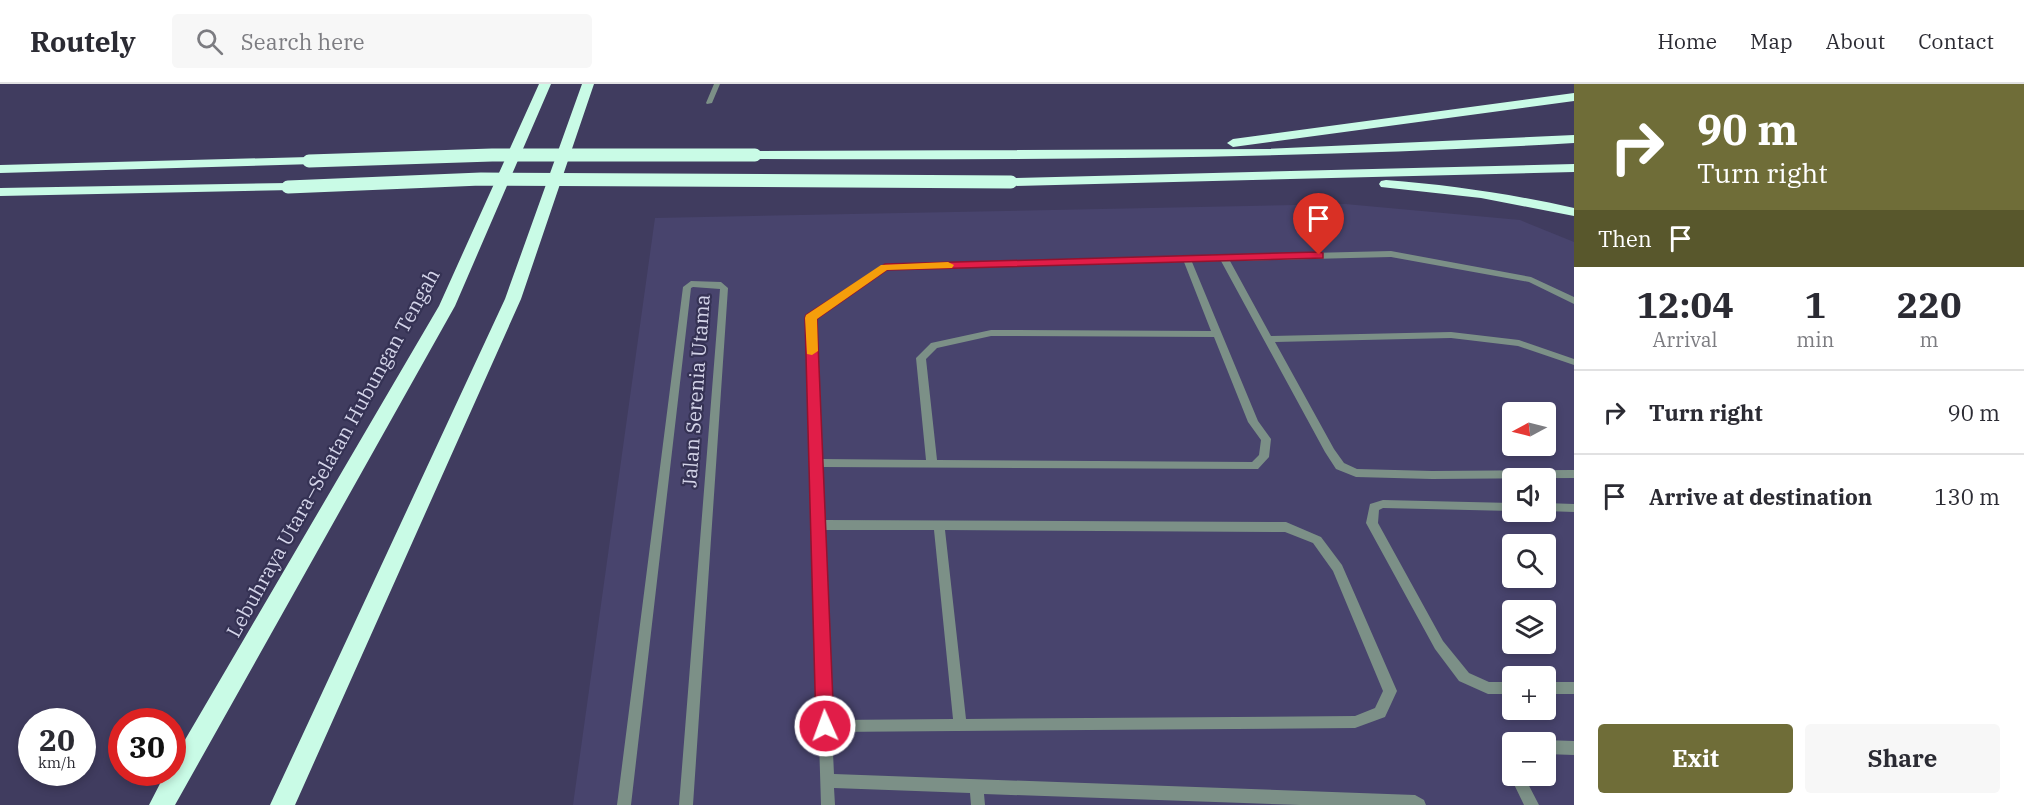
<!DOCTYPE html>
<html lang="en">
<head>
<meta charset="utf-8">
<style>
	body { margin:0; font-family:"IBM Plex Serif",serif; background:#f7f7f7; color:#2b2b33; height:100vh; display:flex; flex-direction:column; font-size:22px; white-space:nowrap }
	* { box-sizing:border-box; margin:0 }
	p { font-size:20px; color:#7c7c81 }
	.icon { flex:none; width:33px; height:33px; fill:none; stroke:currentColor; stroke-width:2; stroke-linecap:round; stroke-linejoin:round }
	.map { position:relative; flex:1; overflow:hidden }
	.sheet { display:flex; flex-direction:column; background:#fff; width:450px }
	.sheet>* { flex:none }
	.banner { background:#6f6d38; color:#fff; overflow:hidden }
	.needle { width:39px; rotate:263deg }
	.tools { position:absolute; left:1502px; top:318px; display:grid; gap:12px }
	.tools a { display:grid; place-items:center; width:54px; height:54px; border-radius:6px; background:#fff; box-shadow:0 3px 9px #0003; font-size:30px }
	.speed { position:absolute; left:18px; top:624px; display:flex; gap:12px; font-size:30px; font-weight:700; text-align:center }
	.speed>* { display:grid; place-content:center; width:78px; height:78px; border-radius:50%; background:#fff; box-shadow:0 3px 9px #0003; line-height:1 }
	.speed small { font-size:15px; font-weight:400 }
	.speed .limit { border:9px solid #d22; background:#fff; color:#111 }
	.pin { position:absolute; display:grid; place-items:center; width:51px; height:51px; color:#fff; margin:-62px -26px; border-radius:50% 50% 50% 0; rotate:-45deg; box-shadow:0 0 6px #0007 }
	.pin .icon { rotate:45deg }
	.me { position:absolute; width:66px; margin:-33px; rotate:358deg; stroke-linejoin:round; filter:drop-shadow(0 0 4px #0008) }
	.turn { display:flex; align-items:center; gap:21px; height:126px; padding:0 24px; font-size:27px }
	.turn .icon { width:78px; height:78px; stroke-width:2.5 }
	.turn b { display:block; font-size:42px; line-height:51px }
	.then { display:flex; align-items:center; height:57px; padding:0 24px; background:#0003; gap:12px; font-size:22px }
	.eta { display:flex; justify-content:space-evenly; align-items:center; height:102px; text-align:center }
	.eta b { font-size:36px; font-weight:800; line-height:42px }
	.primary-button { display:flex; gap:12px; margin-top:auto; padding:12px 24px }
	.primary-button a { flex:1; height:69px; border-radius:6px; background:#6f6d38; color:#fff; font-size:24px; font-weight:800; line-height:69px; text-align:center }
	.primary-button a+a { background:#f7f7f7; color:#2b2b33 }
	ul { padding:0; list-style:none }
	li { display:flex; align-items:center; gap:18px; height:84px; padding:0 24px; border-top:2px solid #e1e1e2 }
	li div { flex:1 }
	li b { display:block; font-size:22px }
	li em { font-style:normal }
	header { display:flex; align-items:center; gap:36px; box-sizing:border-box; height:84px; padding:0 30px; background:#fff; border-bottom:2px solid #e1e1e2 }
	header strong { font-size:28px }
	nav { display:flex; gap:33px; margin-inline-start:auto; font-size:21px }
	.search { width:420px; height:54px; background:#f7f7f7; display:flex; align-items:center; gap:15px; box-sizing:border-box; padding:0 21px; border-radius:6px; color:#7c7c81; font-size:22px }
	main { display:flex; flex:1; min-height:0 }
	.map>svg:first-child { display:block }
	.built { fill:#48446d; fill-rule:evenodd }
	.lines { fill:none; stroke-linecap:round; stroke-linejoin:round }
	.minor { fill:#7c9087; fill-rule:evenodd }
	.highway { fill:#c9fbe6; fill-rule:evenodd }
	.highway-bridge { stroke:#c9fbe6; stroke-width:13 }
	.route { fill:#e11d48; stroke:#92132f; stroke-width:1.5 }
	.slow { fill:#f59e0b }
	.labels { text-anchor:middle; stroke-width:4.5; stroke-linejoin:round; paint-order:stroke }
	.street-label { font-size:20px; fill:#d4d4e9; stroke:#353254 }
</style>
</head>
<body>
<header>
<strong>Routely</strong>
<div class="search"><svg class="icon" aria-label="search" viewBox="0 0 24 24"><circle cx="10" cy="10" r="6"/><path d="M15 15l6 6"/></svg>Search here</div>
<nav><a>Home</a><a>Map</a><a>About</a><a>Contact</a></nav>
</header>
<main>
<div class="map">
<svg width="1574" height="721" viewBox="0 0 1574 721">
	<rect width="100%" height="100%" fill="#403c5f"/>
	<path class="built" d="M1345 120 1520 136 1574 158V721H573L655 134ZM1512 328H1545V362H1512ZM1512 394H1545V428H1512ZM1512 460H1545V494H1512ZM1512 526H1545V560H1512ZM1512 592H1545V626H1512ZM1512 658H1545V692H1512Z"/>
	<g class="lines">
		<path class="minor" d="M714 0H720L712 19 707 20 706 19Z
			M1391 167 1531 193 1574 213V220L1529 198 1391 173 1230 177 1271 252 1451 248 1519 256 1574 275V281L1518 262 1451 254 1275 258 1334 365 1344 379 1357 385 1432 387 1574 386V394L1432 395 1356 393 1336 385 1325 368 1221 177 1192 178 1258 337 1271 355 1269 373 1258 385 822 383 824 436 1286 438 1321 453 1342 481 1397 607 1385 633 1355 644 832 648 834 690 1415 711 1424 716 1426 721H1300L984 710 985 721H971L970 709 834 704 835 721H821L806 234 808 232 885 180ZM1184 178 1211 247 991 246 931 259 916 274 926 376 821 375 816 235 887 186ZM991 252 1214 253 1248 338 1261 356 1259 371 1252 378 937 376 926 275 937 264ZM824 446H934L953 635 832 636ZM945 446 1285 448 1313 459 1333 487 1383 607 1375 624 1355 632 966 635Z
			M691 197 721 198 728 204 693 721H679L720 205 693 203 691 204 631 721H617L683 203Z
			M1383 416 1512 419V427L1383 424 1379 426 1378 439 1443 557 1469 589 1489 598H1512V610H1488L1459 597 1435 565 1366 439 1370 420Z
			M1545 419 1574 420V428L1545 427Z
			M1545 598H1574V610H1545Z
			M1545 656 1574 657V671L1545 670V658H1540Z
			M1512 687V692H1524L1539 721H1524L1510 692Z"/>
		<path class="highway" d="M539 0H551L455 222 175 721H149L166 688H172V678L439 222Z
			M582 0H594L521 215 295 721H270L505 215Z
			M1574 9V17L1233 63 1227 59 1233 55Z
			M1574 51V59C1301 75 1028 76 755 75L749 71 755 67 1267 65Z
			M309 73 315 77 314 80 0 89V81Z
			M1574 80V88L1011 102 1004 98 1011 94Z
			M1386 96C1450 101 1512 110 1574 124V132L1481 114 1381 103 1379 100 1381 97Z
			M288 99 295 103 293 106 0 112V104Z"/>
		<path class="highway-bridge" d="M309 77 492 71H755
			M288 103 481 95 1011 98"/>
	</g>
	<path class="route" d="M1319 168 1323 169V174L887 186 817 235 834 642 831 648 825 651 819 648 816 642 805 234 806 231 885 180Z"/>
	<path class="slow" d="M948 178 954 181 952 184 887 186 817 235 818 267 812 271 807 270 805 234 806 231 881 181Z"/>
	<g class="labels">
		<g class="street-label">
			<text transform="translate(696 307) rotate(-86)" y="7">Jalan Serenia Utama</text>
			<text transform="translate(333 369) rotate(-61)" y="7">Lebuhraya Utara–Selatan Hubungan Tengah</text>
		</g>
	</g>
</svg>
<div class="tools">
<a><svg class="needle" viewBox="-14 -14 28 28"><path d="M0-13l5 13h-10z" fill="#e53935"/><path d="M0 13l5-13h-10z" fill="#7c7c81"/></svg></a>
<a><svg class="icon" aria-label="sound" viewBox="0 0 24 24"><path d="M4 9h4l5-4v14l-5-4H4zM17 9q2 3 0 6"/></svg></a>
<a><svg class="icon" aria-label="search" viewBox="0 0 24 24"><circle cx="10" cy="10" r="6"/><path d="M15 15l6 6"/></svg></a>
<a><svg class="icon" aria-label="layers" viewBox="0 0 24 24"><path d="M12 4l9 5-9 5-9-5zM3 14l9 5 9-5"/></svg></a>
<a>+</a>
<a>−</a>
</div>
<div class="speed"><div>20<small>km/h</small></div><div class="limit">30</div></div>
<div class="pin" style="left:1319px;top:171px;background:#d93025"><svg class="icon" aria-label="arrive" viewBox="0 0 24 24"><path d="M6 21V4h12l-3 4 3 4H6"/></svg></div>
<svg class="me" style="left:825px;top:642px" viewBox="-20 -20 40 40"><circle r="17" fill="#e11d48" stroke="#fff" stroke-width="3"/><path d="M0-11L8 9 0 5-8 9z" fill="#fff"/></svg>
</div>
<section class="sheet">
<div class="banner">
<div class="turn"><svg class="icon" aria-label="right" viewBox="0 0 24 24"><path d="M7 20v-9h11M14 6l5 5-5 5"/></svg><div><b>90 m</b>Turn right</div></div>
<div class="then">Then<svg class="icon" aria-label="arrive" viewBox="0 0 24 24"><path d="M6 21V4h12l-3 4 3 4H6"/></svg></div>
</div>
<div class="eta">
<div><b>12:04</b><p>Arrival</p></div>
<div><b>1</b><p>min</p></div>
<div><b>220</b><p>m</p></div>
</div>
<ul>
<li><svg class="icon" aria-label="right" viewBox="0 0 24 24"><path d="M7 20v-9h11M14 6l5 5-5 5"/></svg><div><b>Turn right</b></div><em>90 m</em></li>
<li><svg class="icon" aria-label="arrive" viewBox="0 0 24 24"><path d="M6 21V4h12l-3 4 3 4H6"/></svg><div><b>Arrive at destination</b></div><em>130 m</em></li>
</ul>
<div class="primary-button"><a>Exit</a><a>Share</a></div>
</section>
</main>
</body>
</html>
